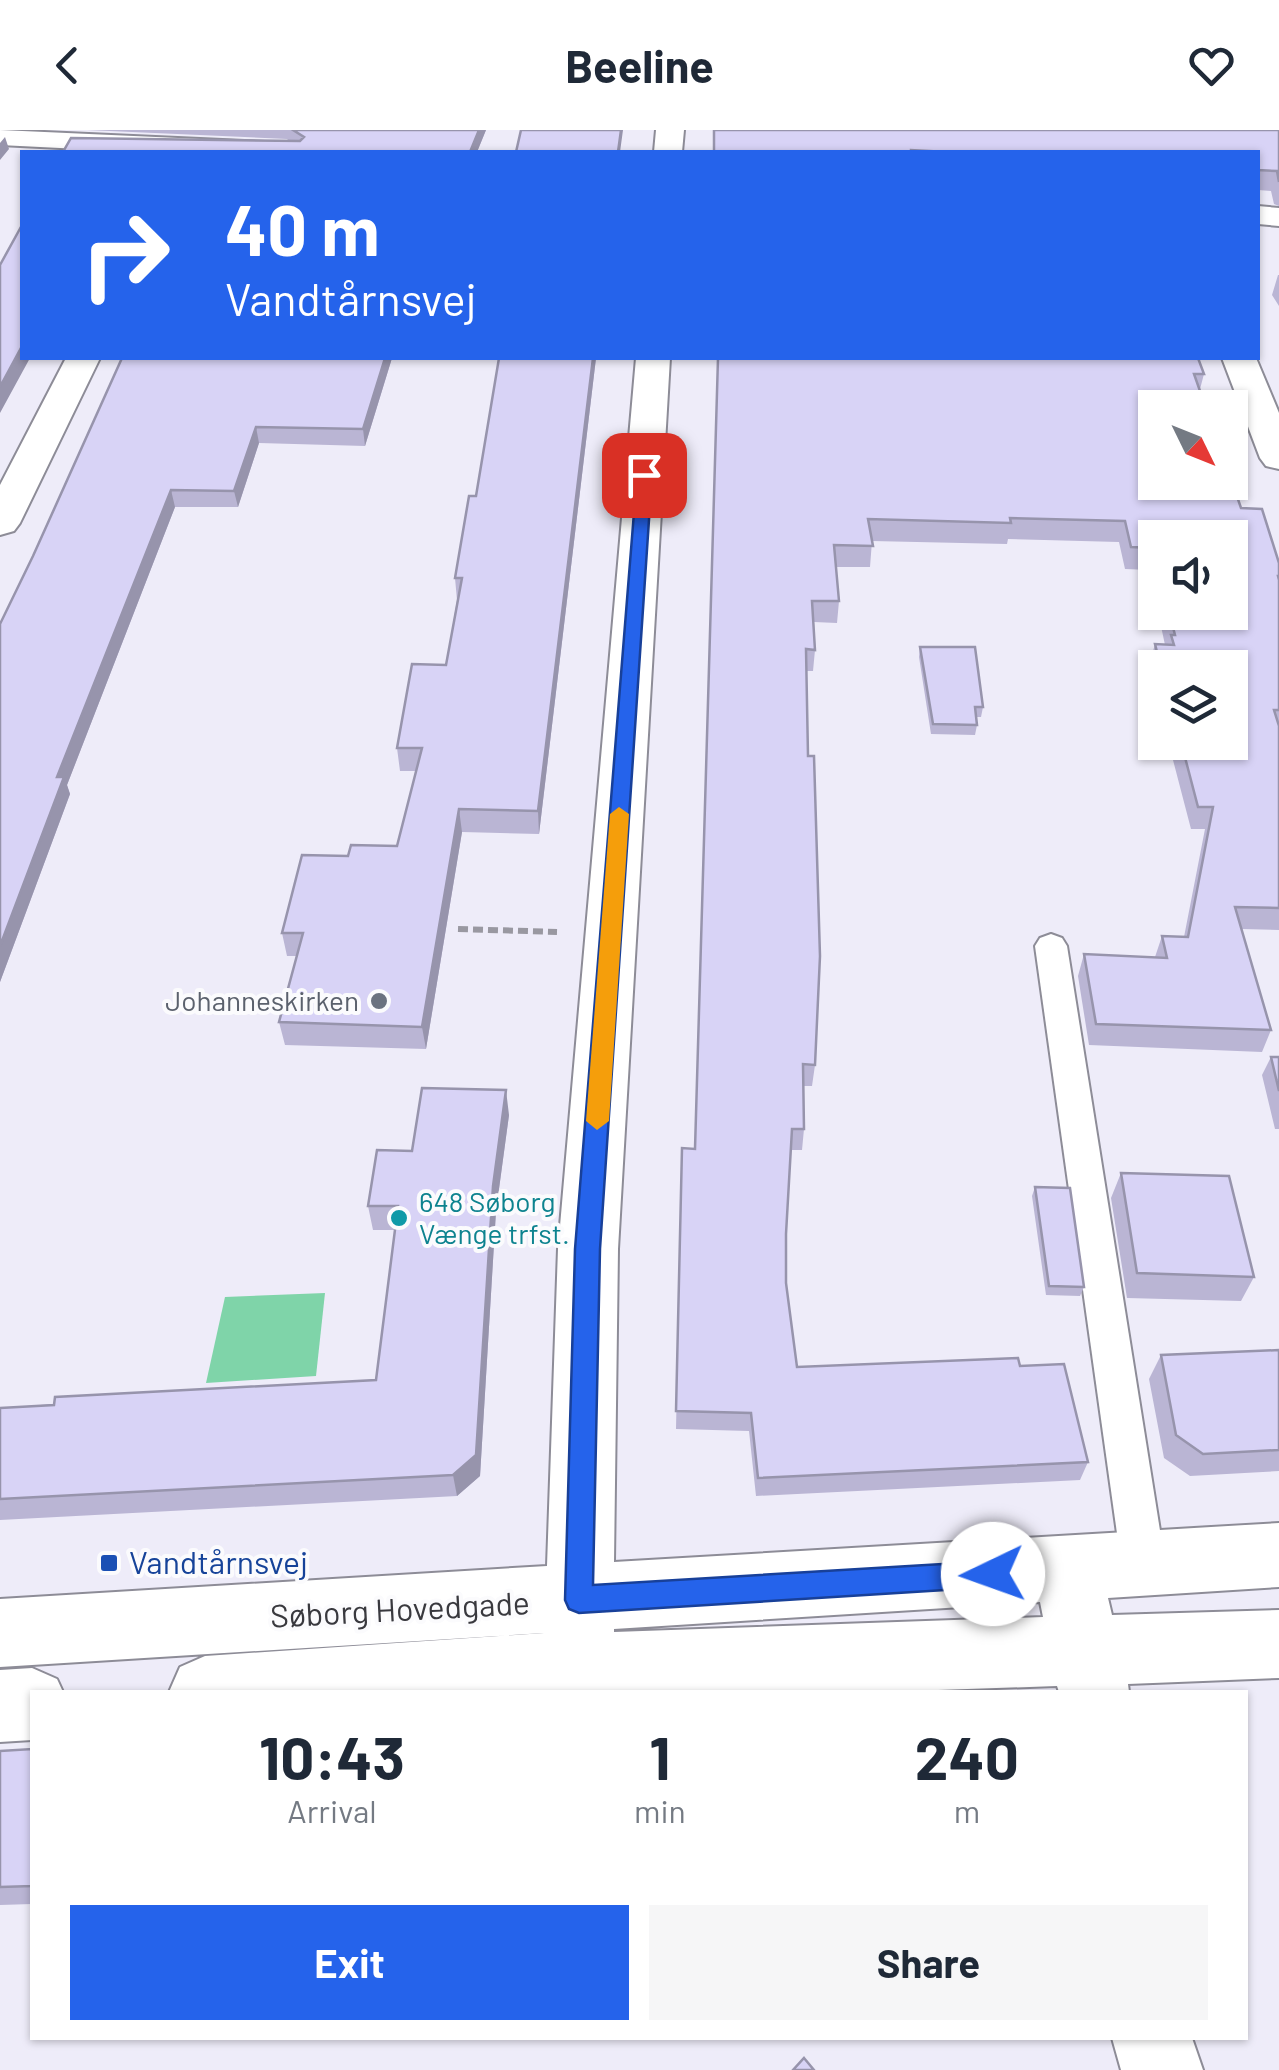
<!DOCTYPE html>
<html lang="en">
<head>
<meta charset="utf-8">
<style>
	body { margin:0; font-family:Barlow,sans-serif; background:#f6f6f7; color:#1f2937; height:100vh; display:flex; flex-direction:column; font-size:38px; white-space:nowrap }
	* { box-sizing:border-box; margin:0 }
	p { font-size:32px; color:#747a83 }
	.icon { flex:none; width:55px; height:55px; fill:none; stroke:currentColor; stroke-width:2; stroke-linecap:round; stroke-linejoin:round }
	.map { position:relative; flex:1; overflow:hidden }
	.sheet { position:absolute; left:30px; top:1560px; width:1218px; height:350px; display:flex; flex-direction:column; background:#fff; border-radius:0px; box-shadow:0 2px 8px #0004 }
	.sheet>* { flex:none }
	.hud { position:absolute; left:20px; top:20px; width:1240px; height:210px; border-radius:0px; box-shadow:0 2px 8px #0004; background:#2563eb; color:#fff; overflow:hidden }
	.needle { width:65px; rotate:133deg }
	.fabs { position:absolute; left:1138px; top:260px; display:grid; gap:20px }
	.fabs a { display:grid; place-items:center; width:110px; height:110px; border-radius:0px; background:#fff; box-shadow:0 2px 8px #0004; font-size:50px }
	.pin { position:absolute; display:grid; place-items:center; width:85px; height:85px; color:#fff; margin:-42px; border-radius:20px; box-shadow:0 5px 15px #0006 }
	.me { position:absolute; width:110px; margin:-55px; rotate:267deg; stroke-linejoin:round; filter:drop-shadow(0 0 8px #0008) }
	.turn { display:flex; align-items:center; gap:35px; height:210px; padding:0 40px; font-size:45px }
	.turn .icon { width:130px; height:130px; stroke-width:2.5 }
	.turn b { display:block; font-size:70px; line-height:85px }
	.eta { display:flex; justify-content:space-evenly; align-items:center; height:170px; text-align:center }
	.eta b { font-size:60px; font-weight:700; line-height:70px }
	.primary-button { display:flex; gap:20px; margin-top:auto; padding:20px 40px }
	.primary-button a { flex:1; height:115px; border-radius:0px; background:#2563eb; color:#fff; font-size:40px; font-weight:700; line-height:115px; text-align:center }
	.primary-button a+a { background:#f6f6f7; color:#1f2937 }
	header { display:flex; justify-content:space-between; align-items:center; height:130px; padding:0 40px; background:#fff; font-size:45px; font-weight:700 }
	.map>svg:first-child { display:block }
	.green { fill:#7fd4a9 }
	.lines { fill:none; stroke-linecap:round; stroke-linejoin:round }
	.lane-casing { stroke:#8d8c97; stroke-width:4 }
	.street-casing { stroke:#8d8c97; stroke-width:4 }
	.secondary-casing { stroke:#8d8c97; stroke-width:4 }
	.path { stroke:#9998a1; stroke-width:6; stroke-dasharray:10 5; stroke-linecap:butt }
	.lane { fill:#fff; fill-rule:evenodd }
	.street { fill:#fff; fill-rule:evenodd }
	.secondary { fill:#fff; fill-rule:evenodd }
	.wall { fill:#bab5d4 }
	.shaded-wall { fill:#9794ac }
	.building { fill:#d8d3f6; stroke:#9794ac; stroke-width:2.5 }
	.route { fill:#2563eb; stroke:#184099; stroke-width:2.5 }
	.slow { fill:#f59e0b }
	.worship-dot { fill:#6b7280; stroke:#fbfbfd; stroke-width:4 }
	.culture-dot { fill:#0f9aa8; stroke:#fbfbfd; stroke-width:4 }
	.transit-dot { fill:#1a4fb4; stroke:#fbfbfd; stroke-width:4 }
	.labels { text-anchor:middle; stroke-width:8; stroke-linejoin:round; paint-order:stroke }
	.worship-label { font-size:28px; fill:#5b616d; stroke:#fbfbfd; text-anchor:end }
	.culture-label { font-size:28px; fill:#0d838f; stroke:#fbfbfd; text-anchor:start }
	.near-transit-label { font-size:32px; fill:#164399; stroke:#fbfbfd; text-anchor:start }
	.near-street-label { font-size:32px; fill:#39393e; stroke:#fbfbfd }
</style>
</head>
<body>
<header><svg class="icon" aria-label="back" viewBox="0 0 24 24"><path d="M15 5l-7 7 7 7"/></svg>Beeline<svg class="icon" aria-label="heart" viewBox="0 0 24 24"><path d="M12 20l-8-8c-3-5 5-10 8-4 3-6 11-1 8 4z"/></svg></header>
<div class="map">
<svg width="1279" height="1940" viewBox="0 0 1279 1940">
	<rect width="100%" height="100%" fill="#eeecf9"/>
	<path class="green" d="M325 1163 316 1246 206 1253 225 1167Z"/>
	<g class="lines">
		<defs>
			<path id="lane" d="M1051 804 1062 808 1067 816 1165 1432 1158 1447 1143 1453 1128 1447 1121 1432 1035 816 1040 808Z"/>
			<path id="street" d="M0 0 287 13 302 22H140L0 15Z
				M1258 76 1279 78V96L1258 94Z
				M66 228H100L20 393 14 401 0 405V355Z
				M1222 228H1256L1279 283V339L1266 336 1260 328Z"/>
			<path id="secondary" d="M656 0H684L682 22H654Z
				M636 228H670L618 1119 614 1432 1279 1393V1457L1108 1468 1112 1485 1279 1480V1548L1128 1554 1129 1562H1059L1057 1556 880 1562H169L180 1537 205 1526 544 1503 0 1537V1469L547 1436 558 1119ZM1040 1472 1043 1487 614 1502V1499Z
				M32 1538 57 1549 63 1562H32V1610L0 1612V1540Z
				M1112 1908H1192L1203 1940H1121Z"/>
		</defs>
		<use href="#lane" class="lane-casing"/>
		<use href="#street" class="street-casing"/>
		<use href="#secondary" class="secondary-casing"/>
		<path class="path" d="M458 799 557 802"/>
		<use href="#lane" class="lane"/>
		<use href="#street" class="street"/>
		<use href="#secondary" class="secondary"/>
	</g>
	<path class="wall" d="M87 0H486L477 22H63L289 11 287 9Z
		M713 0H1279V76L1274 74 1271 61 1258 60V22H713Z
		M1278 145H1279V176L1272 165Z
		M122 228H392L365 316 259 313 238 377H175L67 655 70 664 0 852V494L33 426Z
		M596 228 539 704 462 702 426 919 285 915 279 892 297 826H287L282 803 348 726 397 716 416 641H400L397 618 446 535 457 470 455 448 476 366Z
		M718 228 1204 244 1200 259 1241 378 1279 433V800L1242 799 1271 900 1262 922 1089 915 1078 846 1084 824 1155 827 1162 806 1184 807 1205 699H1191L1173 630 1177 616H1169L1168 612H1230V538H1155V561L1149 536 1155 514 1165 515 1158 482H1230L1155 408V468L1149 440 1125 439 1119 412 1008 409 1007 414 872 411 870 437H836L839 471 837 493 814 492 815 520 813 541H806L815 935 812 956H803L804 999 802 1020H791L786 1104V1153L797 1237 1020 1236 1088 1332 1080 1350 756 1366 749 1301 676 1299 682 1018 695 1019Z
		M920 517 983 577 981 587H976L977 595 975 605 931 604 919 527Z
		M1271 927H1279V999H1275L1262 945Z
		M509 985 496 1081 480 1346 457 1366 0 1390V1278L376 1250 395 1100H373L368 1076 412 1021Z
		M1121 1043 1254 1147 1241 1171 1127 1168 1111 1068Z
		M1035 1057 1084 1157 1080 1166 1046 1165 1032 1066Z
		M1279 1220V1341L1190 1346 1164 1328 1149 1249 1161 1225Z
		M32 1619V1774L0 1775V1621Z"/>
	<path class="shaded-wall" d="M479 0H486L477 22H470Z
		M621 0H623L620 22H618Z
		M5 7 9 19 0 30V13Z
		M22 216V228H30L0 283V257Z
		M385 228H392L365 316 363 299Z
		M593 228H596L539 704 538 681Z
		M256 297 259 313 238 377 234 361Z
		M171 360 175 377 67 655 70 664 0 852V816L57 647Z
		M459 679 462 702 426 919 422 897Z
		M506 960 509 985 496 1081 480 1346 457 1366 453 1345Z"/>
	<path class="building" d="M293 0H479L470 22H63L71 8 300 11 304 7Z
		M521 0H621L618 22H516Z
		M714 0H1279V52L1277 41 1258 40V22H948L911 20V22H714Z
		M22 95V216L0 257V135Z
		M122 228H385L363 299 256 297 234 361 171 360 57 647H64L0 816V494L33 426Z
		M499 228H593L538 681 459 679 422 897 279 892 303 803H282L302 725 348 726 351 715 397 716 422 618H397L412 534 446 535 462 448H455L469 366H476Z
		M718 228H1198L1204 244H1194L1206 278H1155V352H1230V346L1241 378 1262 379 1279 433V446H1278L1279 450V580H1274L1279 596V778L1235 777 1271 900 1096 894 1084 824 1167 828 1162 806 1188 807 1213 677H1198L1181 612H1230V538H1161L1155 514 1174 515 1171 505H1175L1169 482H1230V408H1155V420V418L1131 417 1125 391 1010 388 1011 393 868 389 873 416 834 415 839 471H812L815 520 806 519 808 626H814L820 826 815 935 803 934 804 999H792L786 1104V1153L797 1237 1018 1228 1020 1236 1064 1234 1088 1332 758 1348 751 1283 676 1281 682 1018 695 1019Z
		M920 517H975L983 577H975L977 595 933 594Z
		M1271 927H1279V961Z
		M422 958 506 960 493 1056 476 1325 453 1345 0 1369V1278L54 1275 55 1267 376 1250 398 1076H368L377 1020 412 1021Z
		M1121 1043 1229 1046 1254 1147 1137 1143Z
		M1035 1057 1070 1058 1084 1157 1049 1156Z
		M1279 1220V1320L1203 1324 1176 1305 1161 1225Z
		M32 1619V1756L0 1757V1621Z
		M804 1928 814 1940H793Z"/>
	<path class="route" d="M644 340 652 345 600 1119 593 1455 993 1431 1003 1434 1007 1444 1003 1454 993 1457 579 1483 569 1479 565 1470 575 1119 637 345Z"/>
	<path class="slow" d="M619 677 629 684 609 991 597 1000 586 991 610 684Z"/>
	<circle class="worship-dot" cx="379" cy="871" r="10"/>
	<circle class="culture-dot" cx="399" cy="1088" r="10"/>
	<rect class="transit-dot" x="99" y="1423" width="20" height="20" rx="5"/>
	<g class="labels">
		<g class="worship-label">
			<text x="359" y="881">Johanneskirken</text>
		</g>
		<g class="culture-label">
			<text x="419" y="1082">648 Søborg<tspan x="419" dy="32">Vænge trfst.</tspan></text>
		</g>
		<g class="near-transit-label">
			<text x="129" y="1444">Vandtårnsvej</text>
		</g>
		<g class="near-street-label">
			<text transform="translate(400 1480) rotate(-3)" y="11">Søborg Hovedgade</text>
		</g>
	</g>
</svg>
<div class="fabs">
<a><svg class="needle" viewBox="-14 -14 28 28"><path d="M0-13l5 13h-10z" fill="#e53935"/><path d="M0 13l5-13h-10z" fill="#747a83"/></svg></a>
<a><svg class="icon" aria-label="sound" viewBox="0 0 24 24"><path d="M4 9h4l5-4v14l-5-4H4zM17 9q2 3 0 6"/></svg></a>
<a><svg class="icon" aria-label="layers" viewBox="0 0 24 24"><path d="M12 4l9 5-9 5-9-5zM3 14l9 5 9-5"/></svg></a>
</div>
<div class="pin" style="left:644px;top:345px;background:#d93025"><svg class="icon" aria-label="arrive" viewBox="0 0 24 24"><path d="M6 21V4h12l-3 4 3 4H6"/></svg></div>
<svg class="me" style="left:993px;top:1444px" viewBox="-20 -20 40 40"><circle r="19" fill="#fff"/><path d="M0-13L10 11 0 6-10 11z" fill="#2563eb"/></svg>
<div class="hud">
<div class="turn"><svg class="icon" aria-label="right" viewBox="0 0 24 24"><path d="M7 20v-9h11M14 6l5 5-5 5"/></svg><div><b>40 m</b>Vandtårnsvej</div></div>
</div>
<section class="sheet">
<div class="eta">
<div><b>10:43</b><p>Arrival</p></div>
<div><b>1</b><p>min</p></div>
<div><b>240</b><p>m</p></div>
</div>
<div class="primary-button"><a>Exit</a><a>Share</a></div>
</section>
</div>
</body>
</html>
